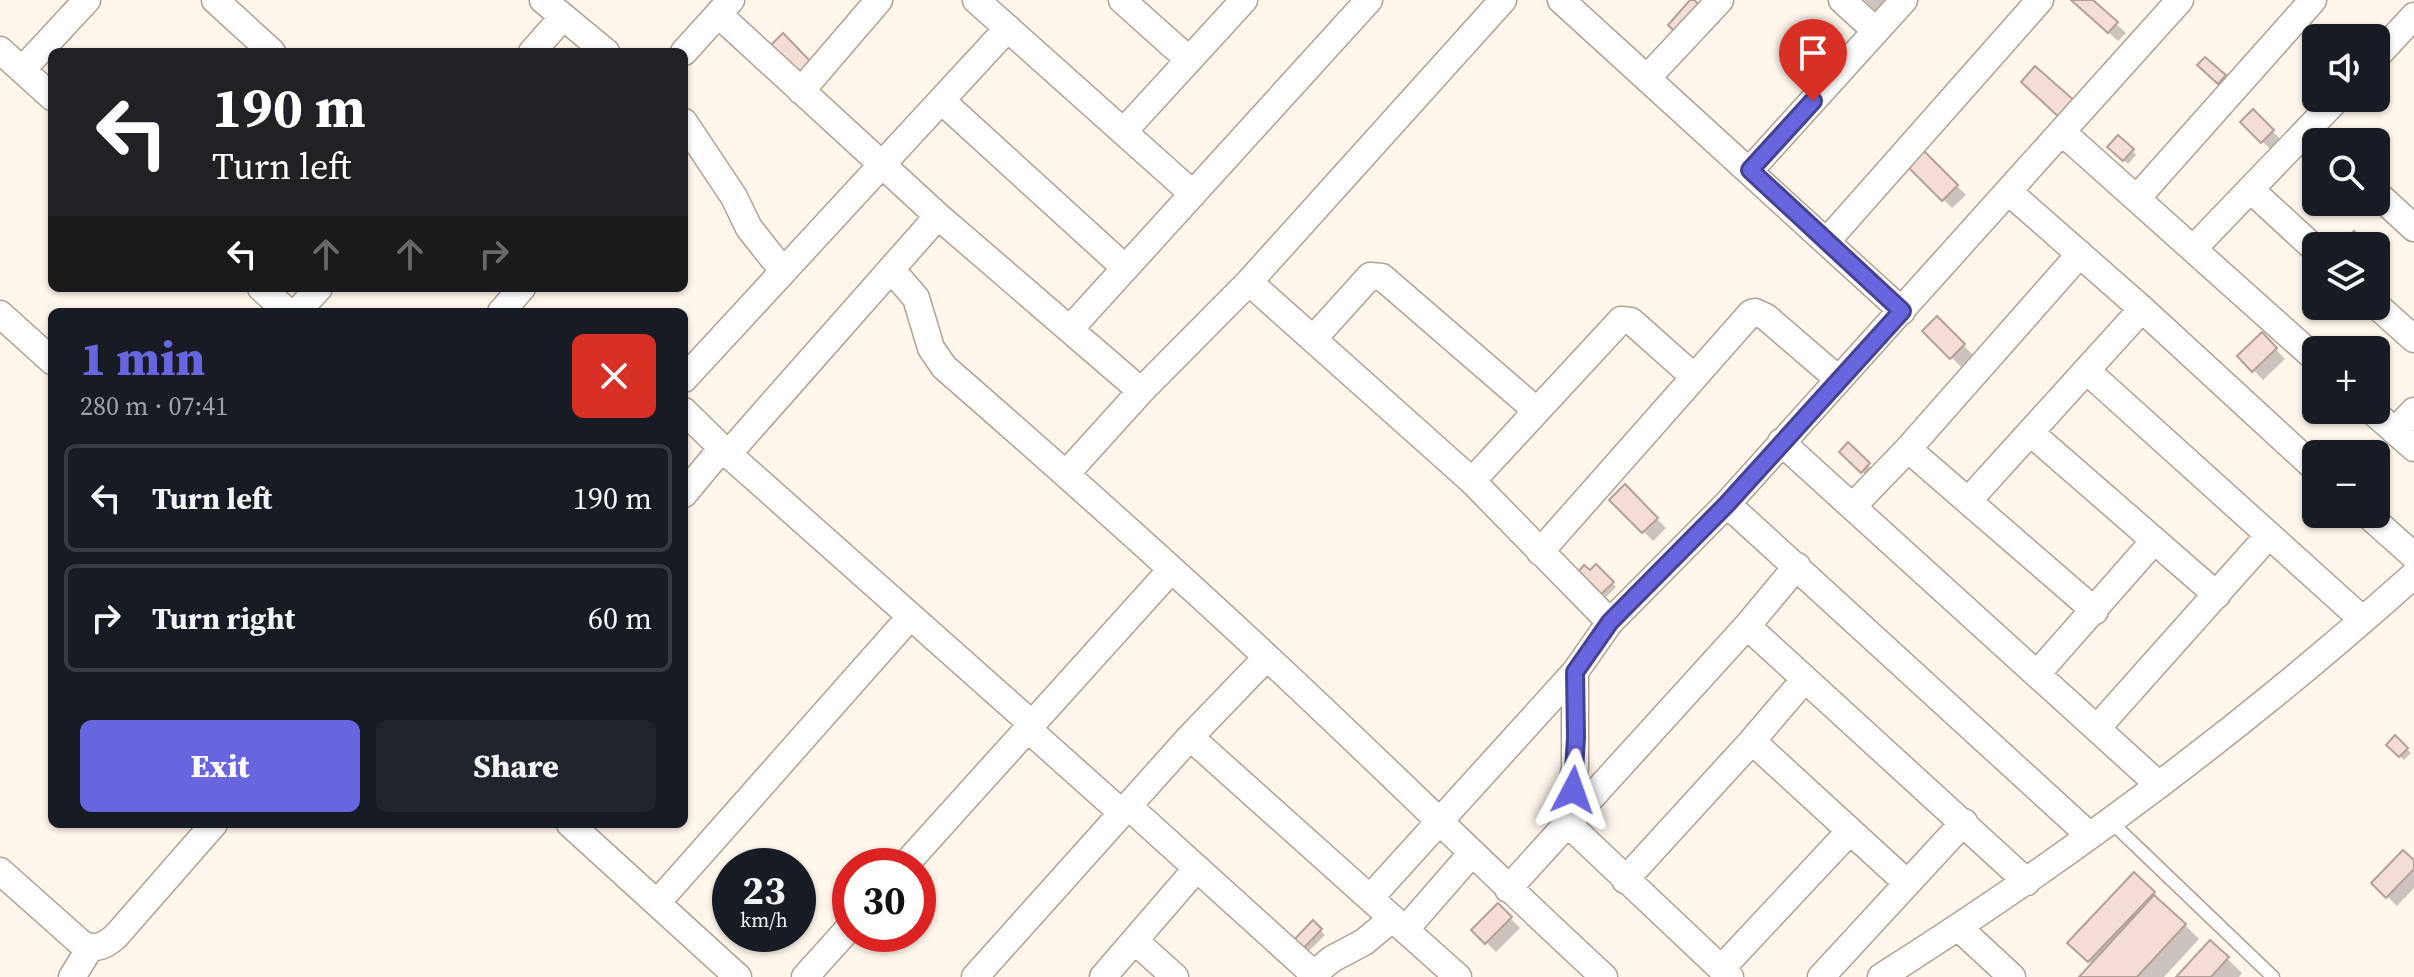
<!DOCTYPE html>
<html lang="en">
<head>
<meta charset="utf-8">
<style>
	body { margin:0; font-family:"Source Serif 4",serif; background:#20242c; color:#f1f3f6; height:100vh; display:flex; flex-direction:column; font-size:30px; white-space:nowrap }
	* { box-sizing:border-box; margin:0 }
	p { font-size:26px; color:#9ea1a6 }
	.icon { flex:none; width:44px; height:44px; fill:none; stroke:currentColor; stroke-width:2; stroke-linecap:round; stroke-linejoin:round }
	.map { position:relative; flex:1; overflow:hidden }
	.side { position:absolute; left:48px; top:308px; width:640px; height:520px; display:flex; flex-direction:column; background:#171b24; border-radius:12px; box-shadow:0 2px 6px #0004 }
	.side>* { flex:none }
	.banner { position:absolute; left:48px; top:48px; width:640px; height:244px; border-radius:12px; box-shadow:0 2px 6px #0004; background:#202124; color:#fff; overflow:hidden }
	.tools { position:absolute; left:2302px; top:24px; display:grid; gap:16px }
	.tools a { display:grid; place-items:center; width:88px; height:88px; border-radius:12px; background:#171b24; box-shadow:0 2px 6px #0004; font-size:40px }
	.speed { position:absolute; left:712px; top:848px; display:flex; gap:16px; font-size:40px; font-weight:700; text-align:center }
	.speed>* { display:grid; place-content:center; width:104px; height:104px; border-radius:50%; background:#171b24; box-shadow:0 2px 6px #0004; line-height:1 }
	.speed small { font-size:20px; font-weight:400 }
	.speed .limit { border:12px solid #d22; background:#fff; color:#111 }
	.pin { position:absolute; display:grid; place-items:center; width:68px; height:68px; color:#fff; margin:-82px -34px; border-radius:50% 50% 50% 0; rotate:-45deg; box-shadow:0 0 8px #0007 }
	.pin .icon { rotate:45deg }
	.me { position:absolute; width:88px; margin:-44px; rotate:4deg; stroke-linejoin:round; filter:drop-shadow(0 0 6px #0008) }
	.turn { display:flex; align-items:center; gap:28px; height:168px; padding:0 32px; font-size:36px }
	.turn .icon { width:104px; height:104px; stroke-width:2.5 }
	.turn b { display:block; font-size:56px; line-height:68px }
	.lanes { display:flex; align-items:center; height:76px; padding:0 32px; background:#0003; justify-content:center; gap:40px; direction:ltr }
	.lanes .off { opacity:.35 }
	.round { display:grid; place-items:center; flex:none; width:84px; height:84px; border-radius:12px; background:#20242c }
	.head { display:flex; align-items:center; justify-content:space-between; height:136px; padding:0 32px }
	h1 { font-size:48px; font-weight:800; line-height:60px; color:#6866df }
	.cta { display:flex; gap:16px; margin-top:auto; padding:16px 32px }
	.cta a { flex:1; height:92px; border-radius:12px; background:#6866df; color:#fff; font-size:32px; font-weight:800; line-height:92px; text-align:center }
	.cta a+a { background:#20242c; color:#f1f3f6 }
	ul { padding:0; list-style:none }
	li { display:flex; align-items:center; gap:24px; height:108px; margin:0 16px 12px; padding:0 16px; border:4px solid #363941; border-radius:12px }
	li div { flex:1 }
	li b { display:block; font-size:30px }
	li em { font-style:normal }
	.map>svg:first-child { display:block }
	.shadow { fill:#0003 }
	.building { fill:#f3ddd5; stroke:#b5a098; stroke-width:2 }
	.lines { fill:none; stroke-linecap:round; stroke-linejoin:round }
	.lane-casing { stroke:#b0a293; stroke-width:15 }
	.street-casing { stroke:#b0a293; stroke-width:29 }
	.lane { stroke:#fff; stroke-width:12 }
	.street { stroke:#fff; stroke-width:26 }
	.route-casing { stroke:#444291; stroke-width:20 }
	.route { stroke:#6866df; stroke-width:14 }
</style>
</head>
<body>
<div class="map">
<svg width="2414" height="977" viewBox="0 0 2414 977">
	<rect width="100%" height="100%" fill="#fff6ec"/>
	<path class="shadow" d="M1864 0H1900L1883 18Z
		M2073 0H2090L2126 33 2118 41Z
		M2253 112 2282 141 2272 151 2243 122Z
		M2119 138 2136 155 2128 164 2110 147Z
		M1920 150 1966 195 1952 208 1907 163Z
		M1937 319 1973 355 1961 367 1925 331Z
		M2262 335 2285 359 2263 380 2240 356Z
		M1848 445 1872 469 1866 475 1842 452Z
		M1625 487 1666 528 1653 541 1612 500Z
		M1596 567 1616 587 1606 597 1580 572 1590 573Z
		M2395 738 2411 753 2404 760 2389 745Z
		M2414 863V888L2397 906 2374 883Z
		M2134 875 2199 939 2164 977H2082L2093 965 2070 943Z
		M1498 906 1520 928 1496 952 1474 930Z
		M1313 923 1325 935 1302 958 1290 947Z
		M2210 942 2242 973 2239 977H2178Z"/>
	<path class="building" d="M1690 0H1694L1703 8 1678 35 1668 25Z
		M2071 0H2093L2118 22 2108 33Z
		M783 33 811 62 795 78 767 49Z
		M2205 57 2226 75 2218 84 2197 65Z
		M2035 66 2076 102 2061 119 2021 82Z
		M2253 109 2274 130 2261 143 2240 122Z
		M2118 135 2134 149 2123 161 2107 147Z
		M1920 147 1958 185 1942 201 1904 163Z
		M2354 231 2369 244 2367 246H2340Z
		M1937 316 1965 344 1950 359 1922 331Z
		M2262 332 2277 348 2252 372 2237 356Z
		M1848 442 1870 463 1861 473 1839 452Z
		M1625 484 1658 518 1642 533 1609 500Z
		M1596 564 1614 582 1601 594 1578 572 1584 565 1590 570Z
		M2395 735 2408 748 2399 757 2386 745Z
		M2403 850 2414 860V869L2386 898 2371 883Z
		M2134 872 2155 892 2088 962 2067 943Z
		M2154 895 2186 924 2137 977H2079Z
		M1498 903 1512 917 1485 944 1471 930Z
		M1313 920 1322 929 1296 956 1287 947Z
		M2210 940 2229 957 2211 977H2176Z"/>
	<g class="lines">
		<defs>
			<path id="lane" d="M2110 821 2273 977"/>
			<path id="street" d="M215 0 272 52
				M543 0 606 52
				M976 0 1193 194
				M1122 0 1189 60
				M1561 0 1902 311
				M1842 0 1876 31
				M718 14 938 216 1141 391
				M0 50 52 97
				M532 52 562 18
				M684 52 731 0
				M2376 57 2414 16
				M22 70 87 0
				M1648 77 1720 0
				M801 91 879 0
				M943 102 1124 267
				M684 122 734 197 749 228 783 271
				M1124 131 1244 0
				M2062 132 2316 359
				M1750 170 1904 0
				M2251 190 2316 250
				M2009 192 2142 309 2316 469
				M2376 193 2414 228
				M2137 198 2313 0
				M1827 241 2040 0
				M2194 248 2338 98
				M891 269 916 298 931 348 944 367C1054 463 1163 560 1269 659 1382 764 1491 873 1604 977
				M1249 282 1472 481 1610 622
				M261 288 288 312
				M2376 305 2414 339
				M297 312 319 288
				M501 312 522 288
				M0 314 52 361
				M1070 329 1369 0
				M1314 338 1370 276 1382 277 1537 411
				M2087 371 2363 620
				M684 379 1008 28
				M2371 410 2414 448
				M684 411 728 454 1032 724
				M2395 431 2414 411
				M2032 434 2217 595
				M1781 442 2159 785
				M1908 449 2095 611
				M728 454 938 216
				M1066 474 1141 391 1249 282 1503 0
				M1472 481 1621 320 1631 321 1638 327 1693 376
				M684 494 722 448
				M1968 501 2142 309
				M1727 504 2089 835
				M1853 506 1908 449 2080 254
				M2367 514 2414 556
				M1540 552 1751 313 1755 312 1766 317 1838 379
				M1747 626 2027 882
				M1575 672V766L1567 823 1730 977
				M2037 674 2154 541
				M2098 727 2269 535
				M1028 729 1122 813
				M1190 737 1458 977
				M1752 741 1907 883
				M1128 806 1317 977
				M570 824 738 977
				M904 866 1170 571
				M0 871 82 944C96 951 106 945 116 936L214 824
				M1625 880 1752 741 1804 680
				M1508 889 1747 626 1797 566
				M1370 898 1575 672 1610 622 1727 504 2180 0
				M657 903 910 617
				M1959 928 2012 977
				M1405 930 1472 853
				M1135 941 1175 977
				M1721 969 1850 831
				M72 977 90 948
				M805 977 850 927
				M975 977 1190 737 1267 657
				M1103 977 1197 868
				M1310 977 1332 959 1364 942 1392 919
				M1821 977 1964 822
				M1881 977C2069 858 2248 724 2414 575"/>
		</defs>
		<use href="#lane" class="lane-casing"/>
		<use href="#street" class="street-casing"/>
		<use href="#lane" class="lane"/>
		<use href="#street" class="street"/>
	</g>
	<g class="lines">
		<defs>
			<path id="route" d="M1573 790 1576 737 1575 672 1610 622 1727 504 1902 311 1750 170 1813 101"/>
		</defs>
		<use href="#route" class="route-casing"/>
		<use href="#route" class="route"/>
	</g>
</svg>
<div class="tools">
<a><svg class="icon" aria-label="sound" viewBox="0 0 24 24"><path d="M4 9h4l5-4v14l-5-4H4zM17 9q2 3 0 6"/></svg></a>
<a><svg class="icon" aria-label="search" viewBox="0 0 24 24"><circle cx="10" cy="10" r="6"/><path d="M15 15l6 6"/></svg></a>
<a><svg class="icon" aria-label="layers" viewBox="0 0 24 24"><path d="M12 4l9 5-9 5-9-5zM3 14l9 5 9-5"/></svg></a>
<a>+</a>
<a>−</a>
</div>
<div class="speed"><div>23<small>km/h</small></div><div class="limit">30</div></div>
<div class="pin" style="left:1813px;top:101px;background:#d93025"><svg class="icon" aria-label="arrive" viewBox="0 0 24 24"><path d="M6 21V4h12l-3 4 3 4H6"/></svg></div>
<svg class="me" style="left:1573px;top:790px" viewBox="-20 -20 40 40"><path d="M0-17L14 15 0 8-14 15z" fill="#6866df" stroke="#fff" stroke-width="4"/></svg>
<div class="banner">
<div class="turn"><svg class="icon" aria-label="left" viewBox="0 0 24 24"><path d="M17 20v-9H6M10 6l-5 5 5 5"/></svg><div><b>190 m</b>Turn left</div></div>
<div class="lanes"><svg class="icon" aria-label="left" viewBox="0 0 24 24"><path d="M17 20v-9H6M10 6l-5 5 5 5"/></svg><svg class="icon off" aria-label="ahead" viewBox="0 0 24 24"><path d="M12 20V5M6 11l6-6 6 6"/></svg><svg class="icon off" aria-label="ahead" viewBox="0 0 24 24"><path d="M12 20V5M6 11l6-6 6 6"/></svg><svg class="icon off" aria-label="right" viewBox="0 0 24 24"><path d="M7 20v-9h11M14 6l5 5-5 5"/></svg></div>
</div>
<section class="side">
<div class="head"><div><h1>1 min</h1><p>280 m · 07:41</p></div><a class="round" style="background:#d93025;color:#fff"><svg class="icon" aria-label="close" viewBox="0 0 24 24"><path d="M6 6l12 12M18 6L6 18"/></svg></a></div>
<ul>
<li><svg class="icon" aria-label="left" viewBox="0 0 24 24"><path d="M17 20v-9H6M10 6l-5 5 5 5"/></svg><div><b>Turn left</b></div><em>190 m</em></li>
<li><svg class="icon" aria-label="right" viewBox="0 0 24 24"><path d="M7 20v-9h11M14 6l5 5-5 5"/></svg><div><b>Turn right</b></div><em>60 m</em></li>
</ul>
<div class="cta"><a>Exit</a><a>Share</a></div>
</section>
</div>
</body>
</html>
